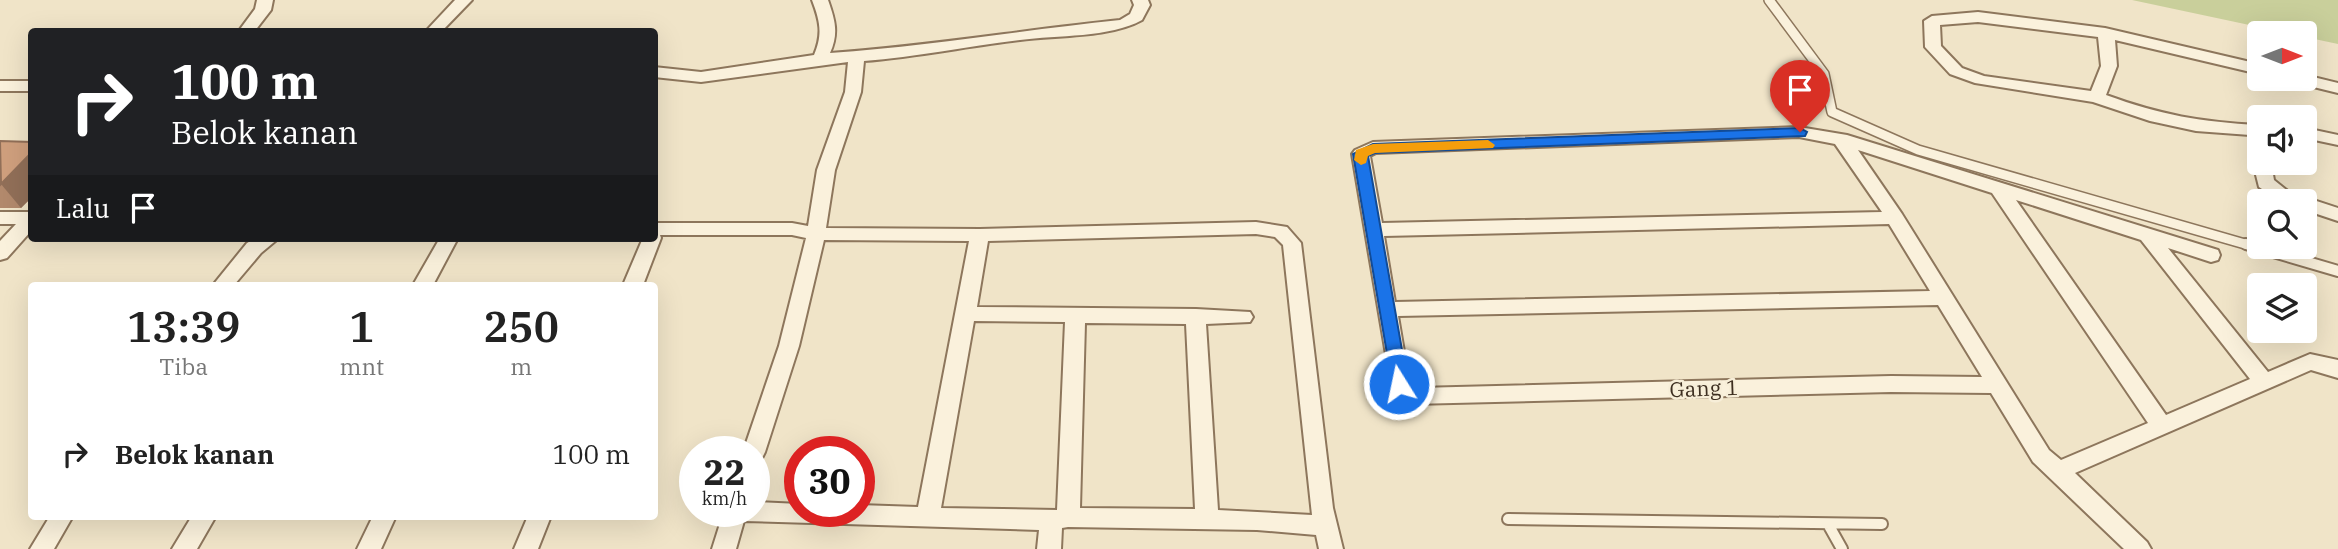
<!DOCTYPE html>
<html lang="id">
<head>
<meta charset="utf-8">
<style>
	body { margin:0; font-family:"IBM Plex Serif",serif; background:#f2f2f2; color:#222; height:100vh; display:flex; flex-direction:column; font-size:26px; white-space:nowrap }
	* { box-sizing:border-box; margin:0 }
	p { font-size:23px; color:#767676 }
	.icon { flex:none; width:38px; height:38px; fill:none; stroke:currentColor; stroke-width:2; stroke-linecap:round; stroke-linejoin:round }
	.map { position:relative; flex:1; overflow:hidden }
	.side { position:absolute; left:28px; top:282px; width:630px; height:238px; display:flex; flex-direction:column; background:#fff; border-radius:7px; box-shadow:0 7px 28px #0002 }
	.side>* { flex:none }
	.top-card { position:absolute; left:28px; top:28px; width:630px; height:214px; border-radius:7px; box-shadow:0 7px 28px #0002; background:#202124; color:#fff; overflow:hidden }
	.needle { width:46px; rotate:90deg }
	.tools { position:absolute; left:2247px; top:21px; display:grid; gap:14px }
	.tools a { display:grid; place-items:center; width:70px; height:70px; border-radius:7px; background:#fff; box-shadow:0 7px 28px #0002; font-size:35px }
	.speed { position:absolute; left:679px; top:436px; display:flex; gap:14px; font-size:35px; font-weight:700; text-align:center }
	.speed>* { display:grid; place-content:center; width:91px; height:91px; border-radius:50%; background:#fff; box-shadow:0 7px 28px #0002; line-height:1 }
	.speed small { font-size:18px; font-weight:400 }
	.speed .limit { border:10px solid #d22; background:#fff; color:#111 }
	.pin { position:absolute; display:grid; place-items:center; width:60px; height:60px; color:#fff; margin:-72px -30px; border-radius:50% 50% 50% 0; rotate:-45deg; box-shadow:0 0 7px #0007 }
	.pin .icon { rotate:45deg }
	.me { position:absolute; width:77px; margin:-38px; rotate:350deg; stroke-linejoin:round; filter:drop-shadow(0 0 5px #0008) }
	.turn { display:flex; align-items:center; gap:24px; height:147px; padding:0 28px; font-size:32px }
	.turn .icon { width:91px; height:91px; stroke-width:2.5 }
	.turn b { display:block; font-size:49px; line-height:60px }
	.then { display:flex; align-items:center; height:66px; padding:0 28px; background:#0003; gap:14px; font-size:26px }
	.eta { display:flex; justify-content:space-evenly; align-items:center; height:119px; text-align:center }
	.eta b { font-size:42px; font-weight:600; line-height:49px }
	ul { padding:0; list-style:none }
	li { display:flex; align-items:center; gap:21px; height:105px; padding:0 28px }
	li div { flex:1 }
	li b { display:block; font-size:26px }
	li em { font-style:normal }
	.map>svg:first-child { display:block }
	.green { fill:#c9cf9b }
	.lines { fill:none; stroke-linecap:round; stroke-linejoin:round }
	.service-far1-casing { stroke:#8d765c; stroke-width:12 }
	.service-casing { stroke:#8d765c; stroke-width:14 }
	.minor-casing { stroke:#8d765c; stroke-width:4 }
	.service-far1 { stroke:#faf1dc; stroke-width:9 }
	.service { stroke:#faf1dc; stroke-width:10 }
	.minor { fill:#faf1dc; fill-rule:evenodd }
	.wall { fill:#b2896c }
	.shaded-wall { fill:#916f58 }
	.building { fill:#cf9f7d; stroke:#916f58; stroke-width:2 }
	.route { fill:#1a73e8; stroke:#114b97; stroke-width:2 }
	.slow { fill:#f59e0b }
	.labels { text-anchor:middle; stroke-width:5; stroke-linejoin:round; paint-order:stroke }
	.street-label { font-size:21px; fill:#3d2e20; stroke:#f7eed8 }
</style>
</head>
<body>
<div class="map">
<svg width="2338" height="549" viewBox="0 0 2338 549">
	<rect width="100%" height="100%" fill="#f0e4c8"/>
	<path class="green" d="M2132 0H2338V44L2305 37V33H2287Z"/>
	<g class="lines">
		<defs>
			<path id="service-far1" d="M1769 0 1824 74 1832 112 1918 150 2252 246"/>
			<path id="service" d="M2246 244 2338 271
				M1508 519 1882 524
				M1828 524 1842 549"/>
			<path id="minor" d="M257 0H273L271 10 254 32H238L255 9Z
				M455 0H472L441 32H425Z
				M812 0H828C835 20 839 33 830 53 928 46 1023 30 1120 20L1130 14 1134 5 1132 0H1148L1150 5 1142 20C1110 38 1057 35 1020 40 968 46 917 57 864 61L861 92 835 170 826 228 980 229 1256 222 1287 227 1301 243 1333 508 1343 549H1319L1316 535 1257 530 1068 527 1062 528 1061 549H1037L1039 530 744 521 736 549H712L724 511H754V502L800 504V511H859V505L918 507 969 241 824 240 799 346 765 452 762 458 754 461V452H743L779 346 806 238 792 235H660L661 238 643 285H623L643 238H654V223H792L808 226 817 170 845 92 848 62 701 82 654 77V67L701 72 814 55C823 34 820 21 812 0ZM1256 234 1275 237 1283 245 1312 515 1218 510 1206 324 1250 322 1253 317 1250 312 1196 309 977 307 988 241ZM974 321 1065 322 1057 510 941 508ZM1085 323 1186 324 1195 509 1080 508Z
				M1978 12 2105 28 2259 64V74L2115 40 2117 66 2106 95C2161 115 2201 122 2259 125V145L2253 144 2250 135 2196 131 2150 121 2093 102 1975 83 1950 74 1925 47 1924 21 1932 16ZM1978 22 2098 37 2101 66 2091 91 1984 76 1962 68 1941 46 1940 25Z
				M2305 75 2338 83V93L2293 82 2291 79H2305Z
				M0 81H32V91H0Z
				M1799 127 1847 135 2218 250 2220 255 2218 260 2211 262 2168 248 2268 372 2310 354 2338 360V378L2311 370 2075 473 2147 542 2151 549H2124L2033 462 1991 393 1891 392 1412 404 1405 402 1392 390 1352 154 1355 150 1373 142ZM1799 137 1835 144 1882 212 1382 223 1370 156 1376 153ZM1858 150 1992 193 2148 423 2061 460 2049 450 1902 214ZM2016 200 2141 240 2250 379 2166 415ZM1889 224 1930 291 1395 302 1384 236ZM1938 305 1982 377 1891 376 1417 388 1409 381 1398 316Z
				M2305 128 2338 135V145L2305 138Z
				M2259 158V163H2271L2274 180 2289 192 2338 208V221L2305 210V201H2280L2259 187 2253 163Z
				M0 212H32V230L7 258 0 260V241L16 224H0Z
				M256 238H279L261 253 234 285H213L247 243Z
				M440 238H458L433 285H413Z
				M50 516H73L54 549H30Z
				M192 516H216L197 549H172Z
				M373 516H396L381 549H357Z
				M528 516H551L538 549H514Z"/>
		</defs>
		<use href="#service-far1" class="service-far1-casing"/>
		<use href="#service" class="service-casing"/>
		<use href="#minor" class="minor-casing"/>
		<use href="#service-far1" class="service-far1"/>
		<use href="#service" class="service"/>
		<use href="#minor" class="minor"/>
	</g>
	<path class="wall" d="M0 141 32 142V197L21 208H0Z"/>
	<path class="shaded-wall" d="M32 152V197L21 208 1 184Z"/>
	<path class="building" d="M0 141 32 142V152L1 184Z"/>
	<path class="route" d="M1800 128 1807 132 1805 136 1375 153 1368 156 1408 384 1405 389H1393L1353 154 1373 144Z"/>
	<path class="slow" d="M1488 140 1495 145 1493 148 1375 153 1368 156 1366 163 1361 165 1354 160 1356 150 1373 144Z"/>
	<g class="labels">
		<g class="street-label">
			<text transform="translate(1704 389) rotate(-2)" y="7">Gang 1</text>
		</g>
	</g>
</svg>
<div class="tools">
<a><svg class="needle" viewBox="-14 -14 28 28"><path d="M0-13l5 13h-10z" fill="#e53935"/><path d="M0 13l5-13h-10z" fill="#767676"/></svg></a>
<a><svg class="icon" aria-label="sound" viewBox="0 0 24 24"><path d="M4 9h4l5-4v14l-5-4H4zM17 9q2 3 0 6"/></svg></a>
<a><svg class="icon" aria-label="search" viewBox="0 0 24 24"><circle cx="10" cy="10" r="6"/><path d="M15 15l6 6"/></svg></a>
<a><svg class="icon" aria-label="layers" viewBox="0 0 24 24"><path d="M12 4l9 5-9 5-9-5zM3 14l9 5 9-5"/></svg></a>
</div>
<div class="speed"><div>22<small>km/h</small></div><div class="limit">30</div></div>
<div class="pin" style="left:1800px;top:132px;background:#d93025"><svg class="icon" aria-label="arrive" viewBox="0 0 24 24"><path d="M6 21V4h12l-3 4 3 4H6"/></svg></div>
<svg class="me" style="left:1399px;top:384px" viewBox="-20 -20 40 40"><circle r="17" fill="#1a73e8" stroke="#fff" stroke-width="3"/><path d="M0-11L8 9 0 5-8 9z" fill="#fff"/></svg>
<div class="top-card">
<div class="turn"><svg class="icon" aria-label="right" viewBox="0 0 24 24"><path d="M7 20v-9h11M14 6l5 5-5 5"/></svg><div><b>100 m</b>Belok kanan</div></div>
<div class="then">Lalu<svg class="icon" aria-label="arrive" viewBox="0 0 24 24"><path d="M6 21V4h12l-3 4 3 4H6"/></svg></div>
</div>
<section class="side">
<div class="eta">
<div><b>13:39</b><p>Tiba</p></div>
<div><b>1</b><p>mnt</p></div>
<div><b>250</b><p>m</p></div>
</div>
<ul>
<li><svg class="icon" aria-label="right" viewBox="0 0 24 24"><path d="M7 20v-9h11M14 6l5 5-5 5"/></svg><div><b>Belok kanan</b></div><em>100 m</em></li>
</ul>
</section>
</div>
</body>
</html>
